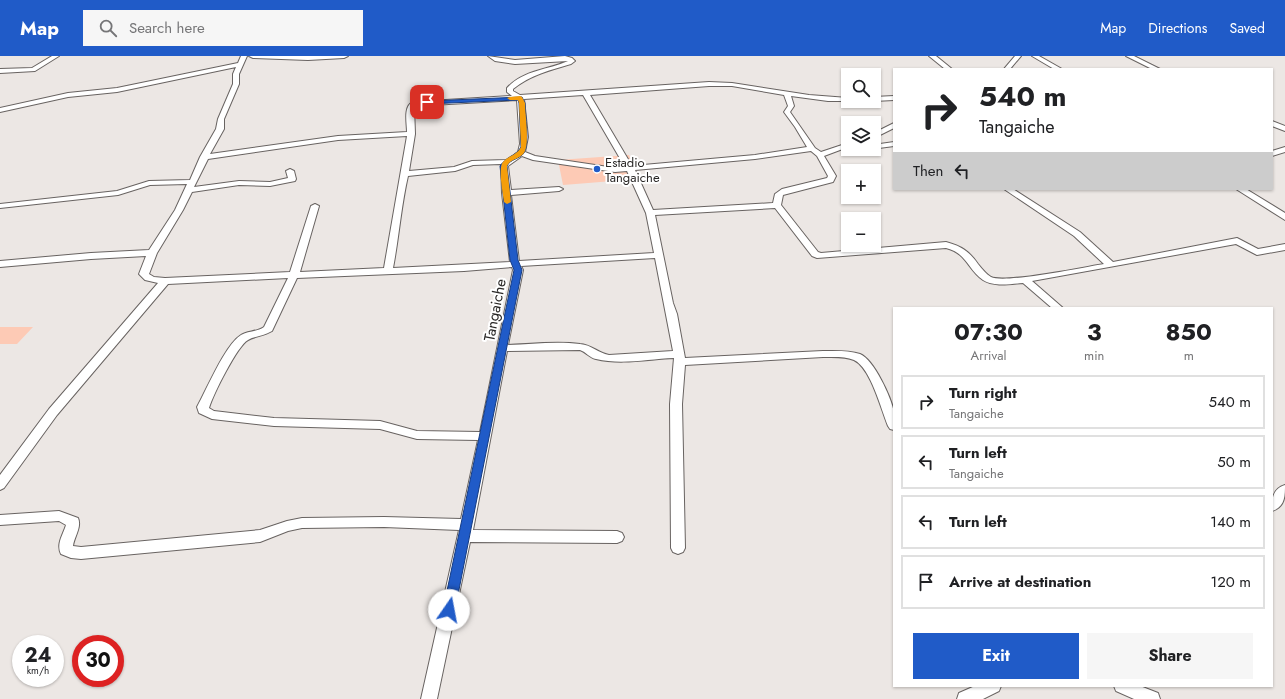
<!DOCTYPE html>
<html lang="en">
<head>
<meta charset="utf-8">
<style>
	body { margin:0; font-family:Jost,sans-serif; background:#f6f6f6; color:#202124; height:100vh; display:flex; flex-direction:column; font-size:15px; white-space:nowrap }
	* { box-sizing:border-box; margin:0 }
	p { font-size:13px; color:#757577 }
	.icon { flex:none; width:22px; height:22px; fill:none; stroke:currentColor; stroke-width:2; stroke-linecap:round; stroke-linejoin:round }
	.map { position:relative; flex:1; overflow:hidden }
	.details { position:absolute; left:893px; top:251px; width:380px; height:380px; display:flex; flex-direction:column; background:#fff; border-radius:0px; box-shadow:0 1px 3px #0004 }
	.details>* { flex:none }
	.guide { position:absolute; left:893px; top:12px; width:380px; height:122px; border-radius:0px; box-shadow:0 1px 3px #0004; background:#fff; color:#202124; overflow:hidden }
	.tools { position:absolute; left:841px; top:12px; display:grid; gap:8px }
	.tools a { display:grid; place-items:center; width:40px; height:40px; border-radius:0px; background:#fff; box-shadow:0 1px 3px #0004; font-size:20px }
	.speed { position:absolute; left:12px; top:579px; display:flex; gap:8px; font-size:20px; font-weight:700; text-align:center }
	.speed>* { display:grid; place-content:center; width:52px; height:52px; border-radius:50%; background:#fff; box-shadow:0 1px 3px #0004; line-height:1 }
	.speed small { font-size:10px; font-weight:400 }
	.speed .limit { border:6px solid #d22; background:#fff; color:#111 }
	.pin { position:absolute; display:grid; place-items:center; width:34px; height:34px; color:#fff; margin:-17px; border-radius:8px; box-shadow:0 2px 6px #0006 }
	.me { position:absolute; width:44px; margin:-22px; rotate:12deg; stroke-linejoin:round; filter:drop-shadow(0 0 3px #0008) }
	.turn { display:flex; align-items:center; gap:14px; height:84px; padding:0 20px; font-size:18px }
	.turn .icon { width:52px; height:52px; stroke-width:2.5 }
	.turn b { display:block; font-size:28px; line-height:34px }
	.then { display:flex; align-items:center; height:38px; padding:0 20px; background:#0003; gap:8px; font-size:15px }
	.eta { display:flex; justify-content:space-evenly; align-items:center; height:68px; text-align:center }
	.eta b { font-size:24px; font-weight:700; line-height:28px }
	.button { display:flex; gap:8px; margin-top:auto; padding:8px 20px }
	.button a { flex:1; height:46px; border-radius:0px; background:#205bc8; color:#fff; font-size:16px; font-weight:700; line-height:46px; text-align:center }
	.button a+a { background:#f6f6f6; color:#202124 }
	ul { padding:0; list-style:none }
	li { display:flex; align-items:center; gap:12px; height:54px; margin:0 8px 6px; padding:0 12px; border:2px solid #e0e0e0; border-radius:0px }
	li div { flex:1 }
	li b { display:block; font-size:15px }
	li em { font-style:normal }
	header { display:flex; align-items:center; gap:24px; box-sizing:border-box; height:56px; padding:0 20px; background:#205bc8; color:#fff }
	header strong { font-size:19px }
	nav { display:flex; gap:22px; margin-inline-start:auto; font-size:14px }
	.search { width:280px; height:36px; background:#f6f6f6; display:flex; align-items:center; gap:10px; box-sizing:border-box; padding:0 14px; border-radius:0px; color:#757577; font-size:15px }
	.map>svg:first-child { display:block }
	.green { fill:#fdcab5 }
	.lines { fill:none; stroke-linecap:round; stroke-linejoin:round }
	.minor-casing { stroke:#686361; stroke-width:2 }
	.secondary-casing { stroke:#686361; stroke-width:2 }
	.minor { fill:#fff; fill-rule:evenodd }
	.secondary { fill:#fff; fill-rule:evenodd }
	.route { fill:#205bc8; stroke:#153b82 }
	.slow { fill:#f59e0b }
	.poi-dot { fill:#205bc8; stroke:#fff; stroke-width:1.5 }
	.labels { text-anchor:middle; stroke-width:4; stroke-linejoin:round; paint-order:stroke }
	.far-poi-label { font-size:13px; fill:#2a2827; stroke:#fff; text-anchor:start }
	.street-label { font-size:15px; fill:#2a2827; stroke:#fff }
</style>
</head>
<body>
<header>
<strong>Map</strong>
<div class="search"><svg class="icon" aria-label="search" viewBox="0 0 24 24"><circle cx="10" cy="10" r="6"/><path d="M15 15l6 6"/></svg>Search here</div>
<nav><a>Map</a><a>Directions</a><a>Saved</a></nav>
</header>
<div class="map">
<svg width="1285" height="643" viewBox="0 0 1285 643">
	<rect width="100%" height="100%" fill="#ece7e4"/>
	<path class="green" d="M629 99 638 123 563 129 558 104Z
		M0 271H33L17 288H0Z"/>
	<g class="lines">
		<defs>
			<path id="minor" d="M52 0H59L35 15 0 17V13L32 12Z
				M241 0H247L239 18V28L224 63V73L210 98 338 80 407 76C407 67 403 50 413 46L512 40 507 36V32C523 14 548 14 568 5L515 8 495 5 488 0 515 4 565 0 572 2 575 5 571 8C551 14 530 19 513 33V35L520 39 709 26 732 27 809 39 848 42V45H850H828L791 40 794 50 790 56 815 92 821 96 848 87V91L824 100 836 120 833 126 783 139 781 149 818 196 821 197 946 186C961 190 969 195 978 208 982 213 986 218 991 221 1004 228 1085 211 1104 208L1074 180 1004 133H1013L1080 176 1113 206 1237 182 1258 193 1285 188V194L1257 199 1236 188 1032 225 1063 252H1052L1023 227C1010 228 994 231 983 224 968 214 967 197 946 192L817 202 812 200 775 152 655 159 673 247 677 258 685 302 823 295C835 295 848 294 860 298 874 304 891 341 894 356 895 361 894 368 894 374L890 373 888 370C881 353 871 312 854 304 845 300 833 301 823 301L685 309 682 348 685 492 683 496 678 498 673 496 671 492 670 348 674 302C649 303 621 309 596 303 590 302 586 296 580 294L507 295 473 474 617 475 622 477 624 481 622 485 617 487 470 486 437 643H421L459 474 384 471 302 472 288 475 260 486 81 503 71 502 61 498C56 488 63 479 66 469L59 465 0 469V459L59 455 78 462C82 471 74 481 73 490L81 491 260 474 287 465 302 462 384 461 461 463 478 384 417 383 380 373 274 370 212 363 199 357 197 351C207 333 225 289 241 279 247 275 257 276 264 271L288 222 168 228 57 359 4 432 0 434V419L49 353 158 227 145 224 139 218 146 200 91 203 0 211V205L91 197 149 194 175 154 187 128 150 129 118 139 0 152V148L117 135 149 125 190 124 200 101 216 73 218 63 233 28V18L236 11 117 36 68 41 0 56V52L68 37 117 32 238 7ZM709 30H732L784 39 788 50 784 56 795 71 807 91 755 99 632 110 590 39ZM583 39 625 111 615 112 535 100 525 96 528 81 524 43ZM517 44 520 88 518 96 514 99 506 104 472 105 454 111 409 115 415 78 414 50ZM407 80 384 212 300 216 319 150 315 148 311 150 290 216 165 222 154 221 149 218 157 197 183 154 192 136 239 129 270 130 295 125 296 123 294 115 290 113 286 115 288 122 270 126 239 125 194 131 208 103 338 84ZM811 95 817 100 828 120 827 122 782 133 775 138 773 147 653 154 635 114 755 103ZM522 100 533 104 615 116 627 115 646 157 654 197 519 205 511 139 559 135 563 133 559 131 511 134 508 110ZM501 108 502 137 510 206 393 212C399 181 401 150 408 120L455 115 473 109ZM655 202 673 295 609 299C598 297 592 289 580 288 557 285 532 288 508 289L523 214 521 210ZM512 211 513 214 480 376 417 375 380 365 274 362 214 355 209 352C213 339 237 290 248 284 255 280 264 280 272 275L297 222 464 215Z
				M929 0H936L952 13H945Z
				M1015 0H1021L1010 13H1004Z
				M1032 0H1039L1062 13H1054Z
				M1126 0H1134L1160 13H1152Z
				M894 40V44L874 45V41Z
				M1272 65 1285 70V75L1272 70Z
				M894 67V72L874 82V77Z
				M874 86 880 88 894 86V90L879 92 874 91Z
				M1285 91V96L1272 100V95Z
				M1236 133H1246L1285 157V164Z
				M1285 429C1285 440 1285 451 1272 455 1272 444 1272 433 1285 429Z
				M975 630H1001L999 635 983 643H957L959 637Z
				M1114 630H1140L1158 637 1160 643H1134L1116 635Z"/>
			<path id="secondary" d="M249 0H348L344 2 308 4 253 2Z"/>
		</defs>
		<use href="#minor" class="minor-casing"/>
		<use href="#secondary" class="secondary-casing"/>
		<use href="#minor" class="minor"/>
		<use href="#secondary" class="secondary"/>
	</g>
	<path class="route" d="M522 41 525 47C525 59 530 87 524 97 520 103 510 103 507 110L518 204 522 214 455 554 453 558 449 559 444 558 443 554 514 214 510 204 500 110C506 101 516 100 521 91L519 47 518 44 427 48 424 46 427 45Z"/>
	<path class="slow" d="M520 40 522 41 525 47C525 59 530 87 524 97 520 103 510 103 507 110L511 146 507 148 504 146C503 137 497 110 504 105 510 99 517 99 521 91L519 47 518 44H510L507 42 510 41Z"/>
	<circle class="poi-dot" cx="597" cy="113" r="4"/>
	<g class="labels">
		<g class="far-poi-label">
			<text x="605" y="111">Estadio<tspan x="605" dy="15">Tangaiche</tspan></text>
		</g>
		<g class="street-label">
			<text transform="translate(495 254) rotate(-79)" y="5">Tangaiche</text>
		</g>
	</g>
</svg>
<div class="tools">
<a><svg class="icon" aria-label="search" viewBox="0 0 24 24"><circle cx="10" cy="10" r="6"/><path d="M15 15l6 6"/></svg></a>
<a><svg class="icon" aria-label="layers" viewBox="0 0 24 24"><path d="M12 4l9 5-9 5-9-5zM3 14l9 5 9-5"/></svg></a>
<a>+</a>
<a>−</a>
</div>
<div class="speed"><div>24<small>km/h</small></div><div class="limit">30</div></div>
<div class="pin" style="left:427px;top:46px;background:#d93025"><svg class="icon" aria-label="arrive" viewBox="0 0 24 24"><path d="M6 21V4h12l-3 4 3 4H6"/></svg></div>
<svg class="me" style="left:449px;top:554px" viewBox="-20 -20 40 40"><circle r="19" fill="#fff"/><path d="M0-13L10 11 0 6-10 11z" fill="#205bc8"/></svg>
<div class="guide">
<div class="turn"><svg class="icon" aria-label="right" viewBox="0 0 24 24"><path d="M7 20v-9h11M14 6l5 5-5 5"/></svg><div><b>540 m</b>Tangaiche</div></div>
<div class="then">Then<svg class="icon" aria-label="left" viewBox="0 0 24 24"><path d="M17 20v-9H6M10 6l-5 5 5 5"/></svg></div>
</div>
<section class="details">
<div class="eta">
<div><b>07:30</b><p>Arrival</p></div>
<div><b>3</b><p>min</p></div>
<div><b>850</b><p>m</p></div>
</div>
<ul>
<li><svg class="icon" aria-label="right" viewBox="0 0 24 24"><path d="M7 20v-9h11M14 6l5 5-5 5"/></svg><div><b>Turn right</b><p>Tangaiche</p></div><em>540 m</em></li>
<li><svg class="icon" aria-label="left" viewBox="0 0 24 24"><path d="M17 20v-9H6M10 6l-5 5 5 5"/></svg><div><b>Turn left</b><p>Tangaiche</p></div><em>50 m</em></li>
<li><svg class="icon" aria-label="left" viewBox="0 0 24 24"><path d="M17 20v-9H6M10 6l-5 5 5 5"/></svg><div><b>Turn left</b></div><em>140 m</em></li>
<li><svg class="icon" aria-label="arrive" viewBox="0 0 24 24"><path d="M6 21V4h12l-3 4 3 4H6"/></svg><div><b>Arrive at destination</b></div><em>120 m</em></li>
</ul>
<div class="button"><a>Exit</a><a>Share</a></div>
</section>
</div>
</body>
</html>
